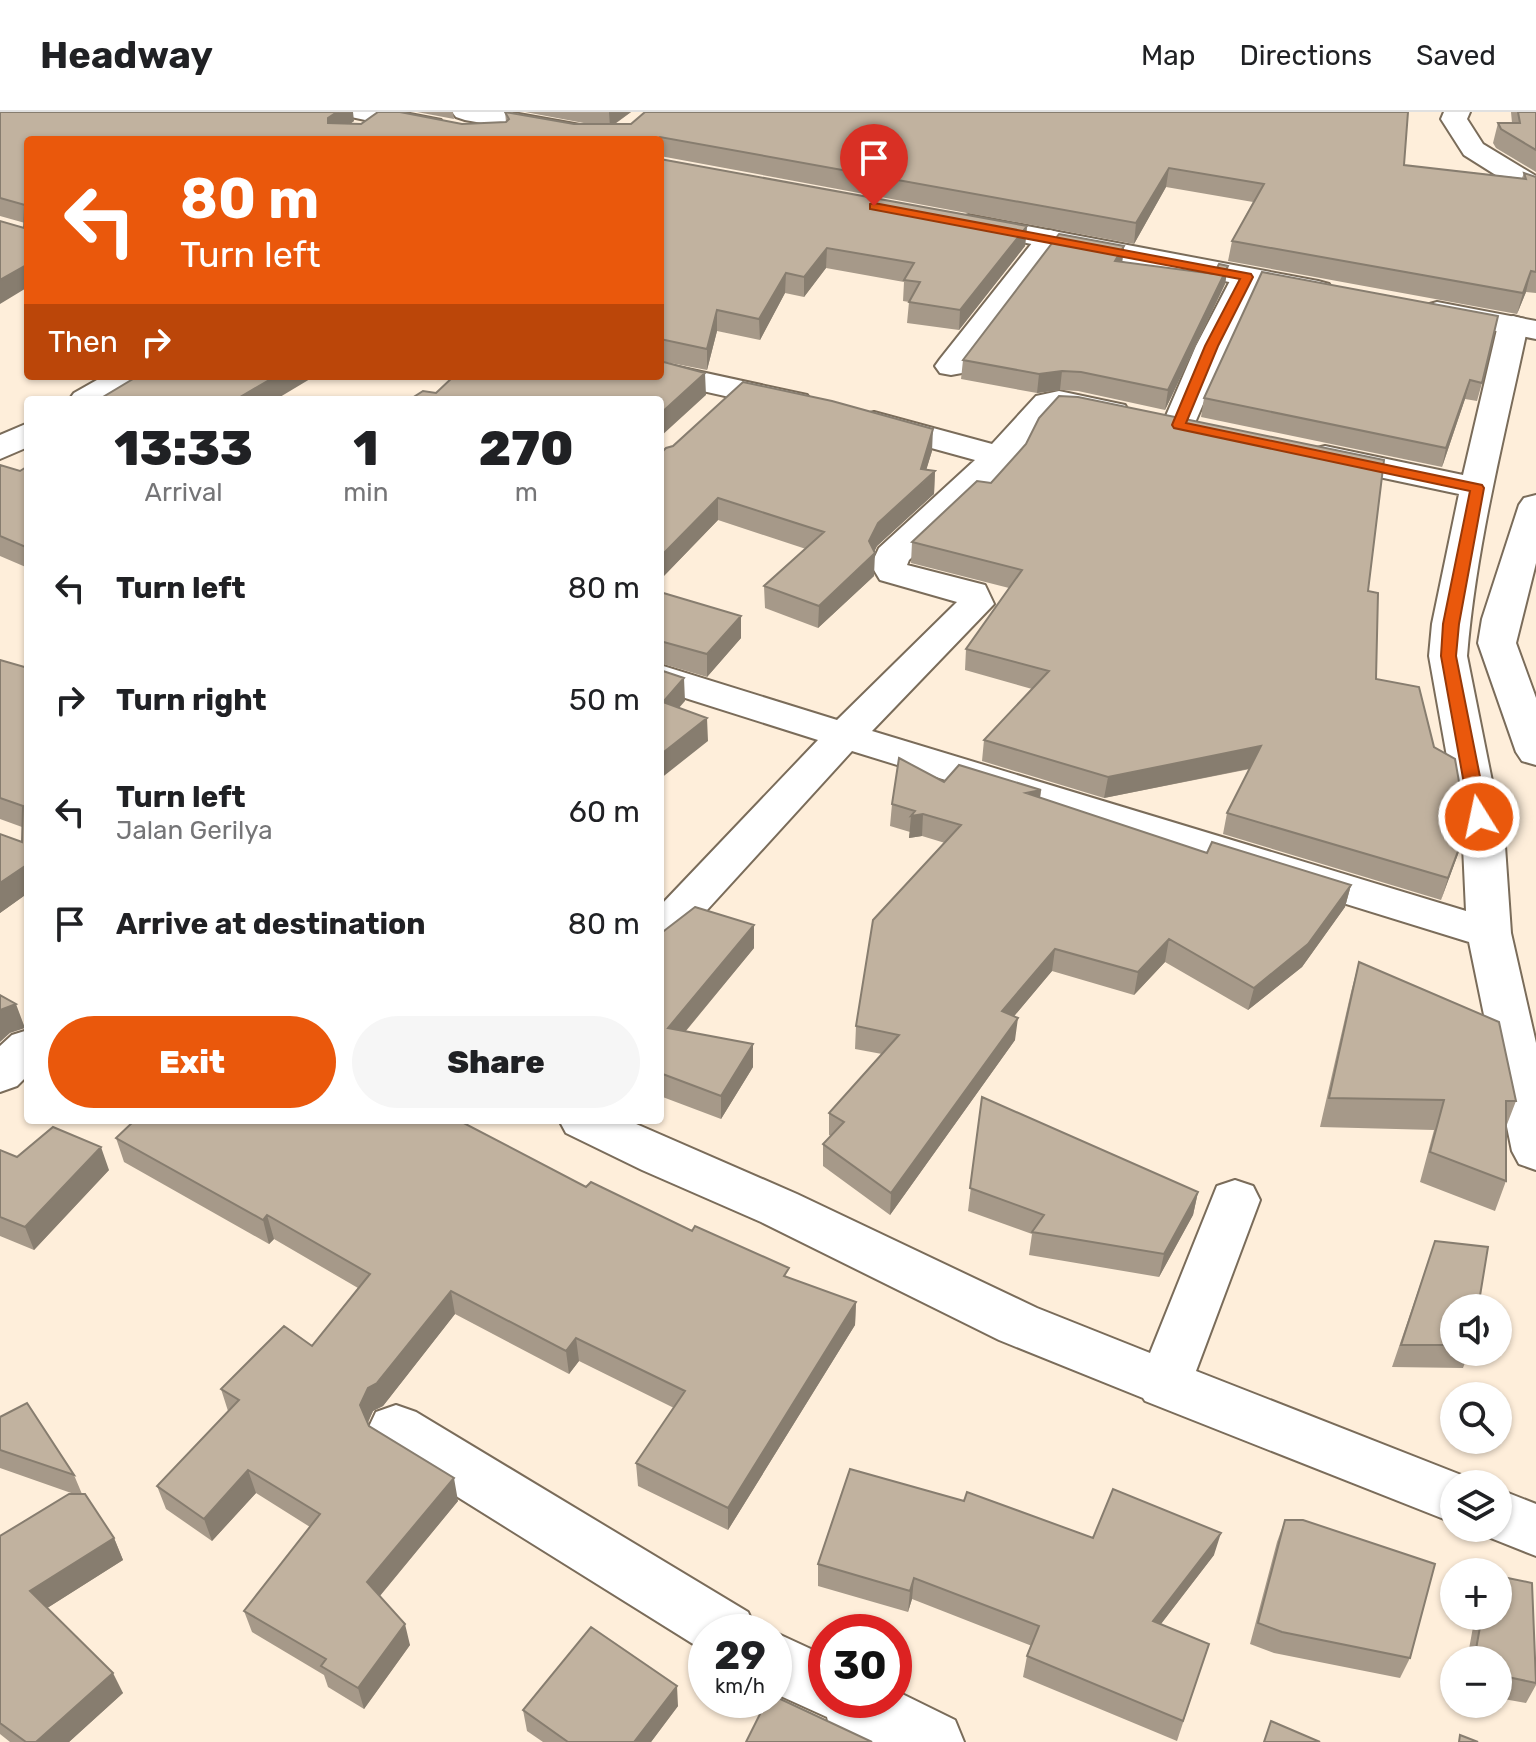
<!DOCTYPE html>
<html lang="en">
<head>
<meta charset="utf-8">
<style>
	body { margin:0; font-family:Rubik,sans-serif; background:#f6f6f6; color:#202124; height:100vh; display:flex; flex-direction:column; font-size:30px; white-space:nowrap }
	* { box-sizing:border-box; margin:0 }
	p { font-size:26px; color:#757577 }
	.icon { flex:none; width:44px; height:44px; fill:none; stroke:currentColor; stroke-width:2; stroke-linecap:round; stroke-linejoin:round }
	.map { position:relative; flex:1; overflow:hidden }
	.panel { position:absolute; left:24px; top:284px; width:640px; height:728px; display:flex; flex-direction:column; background:#fff; border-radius:8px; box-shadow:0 2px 6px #0004 }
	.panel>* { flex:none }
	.banner { position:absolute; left:24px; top:24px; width:640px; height:244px; border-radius:8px; box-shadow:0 2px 6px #0004; background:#ea580c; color:#fff; overflow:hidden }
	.tools { position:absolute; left:1440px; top:1182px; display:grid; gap:16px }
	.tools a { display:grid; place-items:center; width:72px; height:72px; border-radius:50%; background:#fff; box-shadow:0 2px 6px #0004; font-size:40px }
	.speed { position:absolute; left:688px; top:1502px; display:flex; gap:16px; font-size:40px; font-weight:700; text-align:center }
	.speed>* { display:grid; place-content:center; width:104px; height:104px; border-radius:50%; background:#fff; box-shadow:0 2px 6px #0004; line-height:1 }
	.speed small { font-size:20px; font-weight:400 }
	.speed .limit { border:12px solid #d22; background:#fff; color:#111 }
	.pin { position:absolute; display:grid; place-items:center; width:68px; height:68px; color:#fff; margin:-82px -34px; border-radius:50% 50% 50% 0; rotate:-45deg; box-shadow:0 0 8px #0007 }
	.pin .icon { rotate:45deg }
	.me { position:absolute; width:88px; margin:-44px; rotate:350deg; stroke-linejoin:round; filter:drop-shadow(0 0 6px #0008) }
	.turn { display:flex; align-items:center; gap:28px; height:168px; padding:0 24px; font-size:36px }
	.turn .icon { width:104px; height:104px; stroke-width:2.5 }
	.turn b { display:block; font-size:56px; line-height:68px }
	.then { display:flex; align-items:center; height:76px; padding:0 24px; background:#0003; gap:16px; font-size:30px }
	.eta { display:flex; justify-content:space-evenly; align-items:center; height:136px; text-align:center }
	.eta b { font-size:48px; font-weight:800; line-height:56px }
	.action { display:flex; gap:16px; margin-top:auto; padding:16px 24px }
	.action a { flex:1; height:92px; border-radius:48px; background:#ea580c; color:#fff; font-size:32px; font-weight:800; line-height:92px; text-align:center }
	.action a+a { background:#f6f6f6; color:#202124 }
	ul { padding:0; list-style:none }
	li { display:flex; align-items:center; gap:24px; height:112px; padding:0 24px }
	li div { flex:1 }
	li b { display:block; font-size:30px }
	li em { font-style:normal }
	header { display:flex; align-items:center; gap:48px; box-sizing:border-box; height:112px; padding:0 40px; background:#fff; border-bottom:2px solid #e0e0e0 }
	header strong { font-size:38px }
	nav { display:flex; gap:44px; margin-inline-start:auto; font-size:28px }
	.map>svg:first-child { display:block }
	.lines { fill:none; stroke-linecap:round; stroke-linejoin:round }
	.minor-casing { stroke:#7a6c5a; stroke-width:4 }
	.highway-casing { stroke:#7a6c5a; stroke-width:4 }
	.minor { fill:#fff; fill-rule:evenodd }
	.highway { fill:#fff; fill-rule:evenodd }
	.wall { fill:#a69989 }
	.shaded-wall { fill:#877d6f }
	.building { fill:#c1b29f; stroke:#877d6f; stroke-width:2 }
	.route { fill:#ea580c; stroke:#983908; stroke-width:2 }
</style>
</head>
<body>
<header>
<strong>Headway</strong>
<nav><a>Map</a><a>Directions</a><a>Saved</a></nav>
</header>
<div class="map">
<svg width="1536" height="1630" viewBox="0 0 1536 1630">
	<rect width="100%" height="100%" fill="#feeeda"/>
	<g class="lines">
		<defs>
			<path id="minor" d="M1444 0H1470L1467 7 1483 32 1536 64V84L1526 82 1464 43 1441 7Z
				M1050 118 1060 121 1064 127 962 261 951 263 940 261 935 254 940 247 1040 121Z
				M1247 156 1257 159 1262 165 1228 234 1194 313 1190 320 1178 323 1166 320 1162 313 1196 234 1232 165 1237 159Z
				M1513 204 1524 207 1528 213C1505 322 1476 433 1467 544L1505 734 1511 821 1536 931V1058L1519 1052 1512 1039 1469 830 852 639 676 832 660 836V794L818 628 660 578V553L837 608 957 490 880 468 871 453 879 436 975 348 862 317 858 310 862 303 874 300 992 332 1036 284 1059 279 1125 293 1129 300 1125 307 1113 310 1057 299 1011 351 909 448 907 453 985 473 994 492 872 619 1466 799 1463 734 1429 544 1432 512 1459 382 1313 351 1308 344 1313 337 1325 334 1463 363 1498 213 1502 207Z
				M660 251 807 283 812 290 807 297 796 300 649 267 647 264H660Z
				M104 264H143C126 289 96 288 69 288L74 281Z
				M28 311V335L0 347V323Z
				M1536 383V451L1516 531 1536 586V653L1522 649 1516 640 1478 531 1482 507 1519 393 1524 386Z
				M28 918V963L17 974 0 980V934L12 923Z
				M559 1008H627L797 1082 1037 1196 1150 1241 1217 1074 1235 1068 1253 1074 1260 1088 1196 1259 1474 1368 1476 1372H1454V1411L1145 1289 1143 1286 999 1228 761 1110 642 1058 566 1021Z
				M396 1293 416 1300 748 1500 757 1520H706V1540L376 1334 368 1317 376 1300Z
				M1498 1377 1536 1392V1444L1478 1421 1475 1416H1498Z
				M774 1520 826 1544V1588H894V1578L955 1608 964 1630H869L828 1609 827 1605 774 1581Z"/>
			<path id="highway" d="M347 0H400L441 8 445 14 441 20 432 22 351 5Z
				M452 0H508L619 20 628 22 632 28H576L465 8 456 5Z
				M969 103 1318 169 1329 172 1333 178 1329 184 1318 187 959 118 955 112 959 106Z
				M1437 190 1536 209V227L1426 205 1422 199 1426 193Z"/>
		</defs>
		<use href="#minor" class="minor-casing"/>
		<use href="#highway" class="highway-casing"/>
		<use href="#minor" class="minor"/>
		<use href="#highway" class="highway"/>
	</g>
	<path class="wall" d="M0 0 354 9 351 11 462 12 506 10 505 0 574 12H589L525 0H631L615 12 1404 53 1522 66 1524 61 1536 65V181L1526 180 1517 202 1228 149 1232 129 1253 90 1166 75 1134 132 660 44V28H28V175L25 111 0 104Z
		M417 0H453L454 7Z
		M1511 0H1536V60L1496 36 1493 31 1498 11H1512Z
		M660 47 1027 114 1025 134 959 218 907 211 909 190 903 189 904 170 826 156 804 185 785 181 760 228 717 219 707 258 660 249Z
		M1124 134 1122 150 1214 162 1228 154 1225 172 1165 298 1078 279 1060 278 1037 281 961 267 963 248Z
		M1262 160 1482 271 1477 289 1465 287 1442 355 1201 305 1204 286Z
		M932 339 926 358 935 359 934 382 877 434 874 440V464L818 516 765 496 764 474 806 437 718 408 660 468V342Z
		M0 353 20 359 28 354V456L0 444Z
		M912 430 1368 479 1376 567 1434 635 1467 715 1441 788 1223 722 1227 701 1250 657 1104 686 982 649 984 628 1032 577 965 558 966 537 1009 476 911 451Z
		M660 480 741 504V526L707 565 660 551Z
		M0 548 28 556V781L0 801V722L22 730V715L0 707Z
		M944 670 1041 678 1040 686 1207 741 1351 773 1345 795 1302 855 1248 898 1165 850 1134 883 1052 859 1014 904 1015 928 890 1103 823 1054V1032L831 1024 829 1023V1001L882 942 855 937 856 914 945 731 922 724 909 726 910 720 890 714 892 692Z
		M660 822 754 836 686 919 753 955 721 1007 660 984Z
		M1359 850 1516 989 1506 1015V1069L1495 1099 1420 1070 1434 1018 1320 1015 1351 880Z
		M982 985 1198 1080 1193 1103 1159 1165 1029 1143 1032 1122 968 1099Z
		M116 1026 586 1075 789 1166 856 1190 855 1213 728 1418 638 1374 636 1351 674 1296 579 1249 569 1262 455 1202 383 1294 373 1299 368 1311 369 1314 458 1389 380 1484 410 1533 364 1597 328 1575 324 1563 252 1520 244 1499 310 1415 256 1381 212 1429 166 1397 157 1374 228 1299 221 1277 312 1234 358 1176 274 1127 269 1132 124 1050Z
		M0 1038 17 1045 109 1058 34 1138 0 1124Z
		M1435 1129 1454 1196V1240H1469L1463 1256 1392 1255Z
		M0 1305 74 1363 82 1382 114 1426 123 1448 47 1496 123 1581 69 1630H10L0 1622V1424L74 1382 0 1356Z
		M1285 1408 1410 1546 1400 1566 1274 1541 1250 1532 1277 1430Z
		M1093 1426 1214 1443 1161 1512 1209 1532 1177 1629 1023 1565 1027 1544 1032 1534 912 1487 908 1500 818 1474V1452Z
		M1475 1504H1498L1536 1550V1573L1526 1591 1498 1586V1548H1467Z
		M678 1594 651 1630H543L527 1619 523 1598Z"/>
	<path class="shaded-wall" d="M337 0H353L354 9 331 26 328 11V6Z
		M609 0H631L610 15Z
		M1169 56 1166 75 1134 132 1136 111Z
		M1027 114 1025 134 959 218 960 198Z
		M1124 134 1122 152 1115 149Z
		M827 136 826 156 804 185V165Z
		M28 152V175L0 192V168Z
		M1228 154 1225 172 1165 298 1168 278Z
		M1531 159 1526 180 1517 202 1523 181Z
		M786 161 785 181 760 228 759 207Z
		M717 198V219L707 258V237Z
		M1062 259 1060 278 1037 281 1039 262Z
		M705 261 706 283 660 325V302Z
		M276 264H315L275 288H235Z
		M1470 268 1465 287 1442 355 1446 336Z
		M933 317 932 339 922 372 935 359 934 382 877 434 872 444 875 441 874 464 818 516 819 494 869 429 878 411 921 357Z
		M718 386V408L660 468V445Z
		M741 504V526L707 565V542Z
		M684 566 685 589 664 613 663 590Z
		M707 606 708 629 660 667V643Z
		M1261 634 1257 655 1104 686 1108 665Z
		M1041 678 1038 700 1026 681Z
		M923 702 922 724 909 726 911 704Z
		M1467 715 1460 737 1441 788 1448 766Z
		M28 752V781L0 801V771Z
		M1351 773 1345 795 1302 855 1248 898 1254 876Z
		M754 813V836L669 939 668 916Z
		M1169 827 1165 850 1134 883 1138 860Z
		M1055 837 1052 859 1000 921 1002 899Z
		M16 892 25 916 10 921 0 930V898Z
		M1018 906 1015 928 890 1103 891 1081Z
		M753 932V955L721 1007V984Z
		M101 1035 109 1058 34 1138 25 1115Z
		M1198 1080 1193 1103 1159 1165 1164 1142Z
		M267 1103 274 1127 269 1132 263 1108Z
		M451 1179 455 1202 383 1294 373 1299 365 1316 360 1293 368 1276Z
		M856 1190 855 1213 728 1418V1396Z
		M576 1226 579 1249 569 1262 566 1239Z
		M248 1358 256 1381 212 1429 204 1407Z
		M454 1366 458 1389 373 1492 367 1470Z
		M1221 1421 1214 1443 1147 1530 1153 1509Z
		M114 1426 123 1448 41 1500 30 1479Z
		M914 1466 912 1487 908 1500 910 1479Z
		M405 1512 410 1533 364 1597 358 1576Z
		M113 1561 123 1581 69 1630H36Z
		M677 1574 678 1594 651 1630H634Z"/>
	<path class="building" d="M0 0H337L328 6V11L361 12 378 0H400L462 12 506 10 509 7 505 0 574 12H631L645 0H1408L1404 53 1526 67 1524 61 1536 65V160L1531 159 1523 181 1232 129 1264 72 1169 56 1136 111 660 25 656 28H28V152L0 168V109L24 116 25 93 0 86Z
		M1518 0H1536V38L1501 17 1498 11H1520Z
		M660 47 1027 114 960 198 909 190 920 170 904 168 914 151 827 136 804 165 786 161 759 207 717 198 707 237 660 227Z
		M1059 122 1124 134 1115 149 1214 162 1219 152 1228 154 1168 278 1081 260 1062 259 1039 262 963 248Z
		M1262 160 1498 204 1482 271 1470 268 1446 336 1204 286Z
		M660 249 705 261 660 302V288H409L423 279 436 281 454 264H660Z
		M138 264H276L235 288H98Z
		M743 270 832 289 933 317 921 357 935 359 878 411 869 429 875 441 819 494 764 474 824 420 718 386 660 445V342L666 336 673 334Z
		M1059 284 1078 285 1384 348 1368 479 1378 481 1376 567 1419 575 1434 635 1455 647 1467 715 1448 766 1227 701 1261 634 1108 665 984 628 1049 559 966 537 1022 458 912 430 977 369 991 371 1026 332 1039 306Z
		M0 353 20 359 28 354V436L0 424Z
		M660 480 741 504 707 542 660 529Z
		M0 548 28 556V752L0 771V722L22 730 23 694 0 686Z
		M660 558 684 566 663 590 707 606 660 643Z
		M899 646 944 670 959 653 1041 678 1026 681 1207 741 1212 730 1351 773 1308 832 1254 876 1169 827 1138 860 1055 837 1002 899 1018 906 891 1081 823 1032 844 1010 829 1001 899 923 856 914 873 808 961 713 923 702 911 704 915 699 892 692Z
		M695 795 754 813 668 916 753 932 721 984 660 961V822Z
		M1359 850 1499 910 1516 989H1506V1069L1430 1040 1444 988 1329 986Z
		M0 883 16 892 0 898Z
		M982 985 1198 1080 1164 1142 1032 1120 1044 1103 970 1076Z
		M135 1008H458L586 1075 591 1070 692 1119 695 1114 789 1156 784 1164 856 1190 728 1396 636 1351 685 1279 576 1226 566 1239 451 1179 377 1271 368 1276 360 1293 369 1314 454 1366 367 1470 405 1512 358 1576 321 1554 326 1547 244 1499 320 1402 248 1358 204 1407 157 1374 239 1288 221 1277 284 1214 312 1234 370 1162 267 1103 263 1108 116 1026Z
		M53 1015 101 1035 25 1115 0 1105V1038L17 1045Z
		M1435 1129 1488 1135 1478 1196H1454V1233H1401Z
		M27 1291 74 1363 0 1338V1305Z
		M850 1357 964 1389 967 1380 1093 1426 1113 1377 1221 1421 1153 1509 1209 1532 1183 1609 1027 1544 1039 1514 914 1466 910 1479 818 1452Z
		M69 1382H85L114 1426 30 1479 113 1561 36 1630H26L0 1611V1424Z
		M1285 1408H1303L1435 1452 1410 1546 1282 1520 1258 1511Z
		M1498 1464 1532 1471 1536 1571 1498 1563V1548H1474L1482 1504H1498Z
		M591 1515 677 1574 634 1630H568L523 1598Z
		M774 1584 872 1630H746L767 1588H774Z
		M1271 1609 1320 1630H1264Z
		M1460 1623 1478 1630H1459Z"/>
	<path class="route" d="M874 91 1251 162 1253 165 1218 234 1186 311 1482 373 1484 376 1459 512 1456 544 1488 705 1485 709 1479 710 1470 705 1441 544 1443 512 1470 379 1174 316 1172 313 1205 234 1240 167 870 97V92Z"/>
</svg>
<div class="tools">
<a><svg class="icon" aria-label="sound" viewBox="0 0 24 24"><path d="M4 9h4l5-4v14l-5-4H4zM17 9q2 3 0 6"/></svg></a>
<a><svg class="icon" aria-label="search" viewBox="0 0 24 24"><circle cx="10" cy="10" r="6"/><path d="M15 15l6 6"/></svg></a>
<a><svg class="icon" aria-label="layers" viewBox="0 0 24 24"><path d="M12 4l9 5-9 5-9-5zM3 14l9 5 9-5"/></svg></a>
<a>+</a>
<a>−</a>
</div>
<div class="speed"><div>29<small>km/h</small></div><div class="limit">30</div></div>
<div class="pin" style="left:874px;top:94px;background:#d93025"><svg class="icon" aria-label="arrive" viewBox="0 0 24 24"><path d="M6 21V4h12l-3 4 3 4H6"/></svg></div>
<svg class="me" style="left:1479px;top:705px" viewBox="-20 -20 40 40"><circle r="17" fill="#ea580c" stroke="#fff" stroke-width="3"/><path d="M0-11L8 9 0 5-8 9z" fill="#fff"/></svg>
<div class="banner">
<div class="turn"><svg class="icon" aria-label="left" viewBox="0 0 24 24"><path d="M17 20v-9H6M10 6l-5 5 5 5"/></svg><div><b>80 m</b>Turn left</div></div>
<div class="then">Then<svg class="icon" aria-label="right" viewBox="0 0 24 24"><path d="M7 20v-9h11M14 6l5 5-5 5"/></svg></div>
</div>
<section class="panel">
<div class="eta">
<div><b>13:33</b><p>Arrival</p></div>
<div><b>1</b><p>min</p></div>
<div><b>270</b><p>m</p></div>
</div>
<ul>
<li><svg class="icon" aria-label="left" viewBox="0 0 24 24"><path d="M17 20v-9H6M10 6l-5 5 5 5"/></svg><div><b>Turn left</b></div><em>80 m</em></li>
<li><svg class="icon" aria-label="right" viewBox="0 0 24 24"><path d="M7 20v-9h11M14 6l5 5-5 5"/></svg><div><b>Turn right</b></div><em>50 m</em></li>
<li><svg class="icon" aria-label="left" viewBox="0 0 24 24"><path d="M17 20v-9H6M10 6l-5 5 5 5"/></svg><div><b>Turn left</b><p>Jalan Gerilya</p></div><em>60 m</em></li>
<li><svg class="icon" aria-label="arrive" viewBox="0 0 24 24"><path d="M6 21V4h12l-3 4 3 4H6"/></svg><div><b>Arrive at destination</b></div><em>80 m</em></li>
</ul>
<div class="action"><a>Exit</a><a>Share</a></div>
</section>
</div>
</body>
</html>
